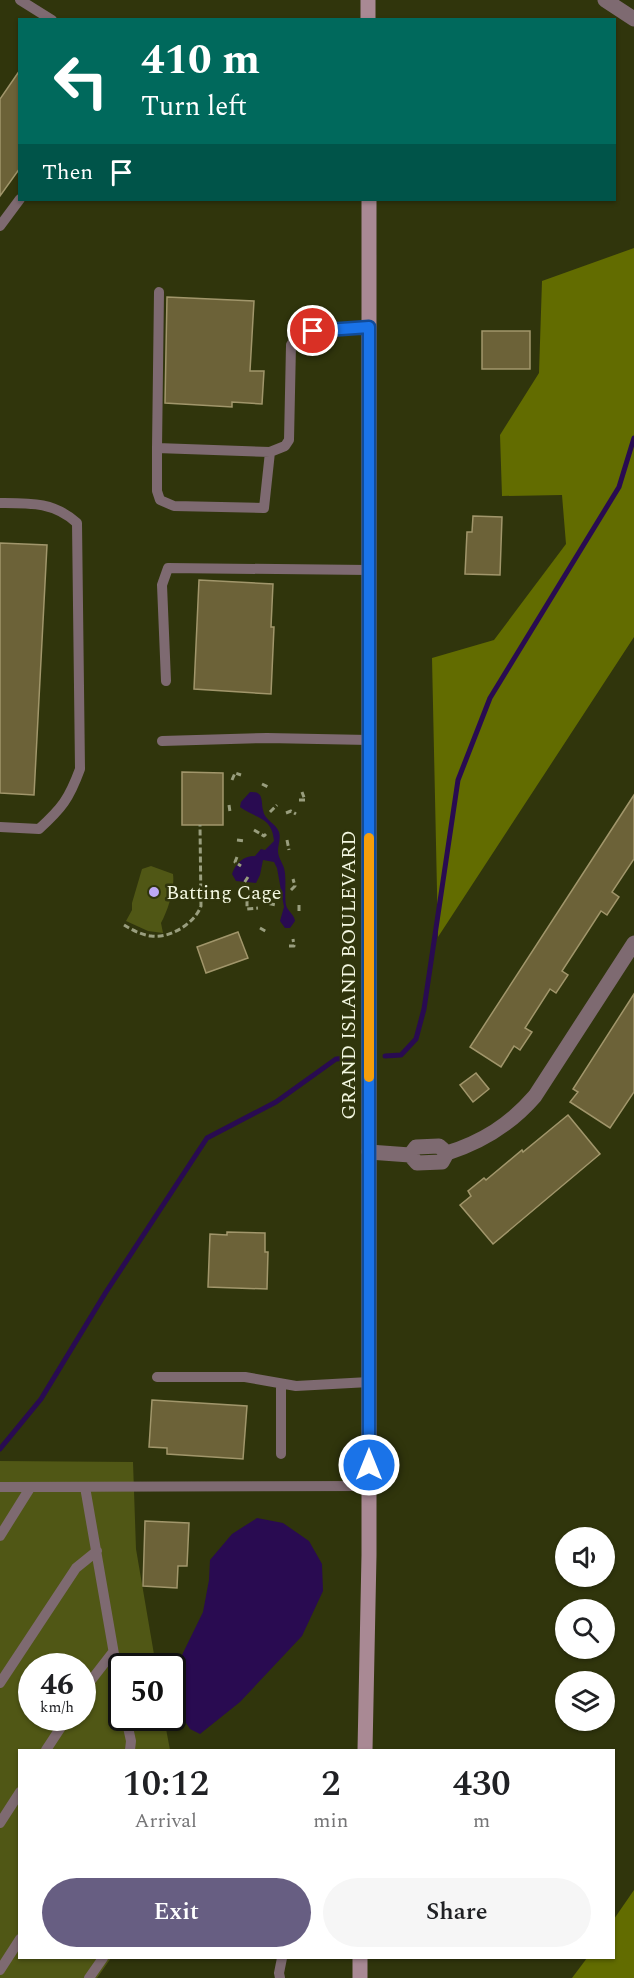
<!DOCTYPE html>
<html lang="en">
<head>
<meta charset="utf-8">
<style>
	body { margin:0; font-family:Spectral,serif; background:#f6f6f6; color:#202124; height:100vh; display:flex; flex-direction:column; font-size:22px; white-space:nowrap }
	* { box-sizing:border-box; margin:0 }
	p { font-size:20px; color:#757577 }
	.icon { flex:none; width:33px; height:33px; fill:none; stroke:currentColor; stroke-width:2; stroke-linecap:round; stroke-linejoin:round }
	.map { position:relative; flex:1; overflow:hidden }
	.sheet { position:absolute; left:18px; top:1749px; width:597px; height:210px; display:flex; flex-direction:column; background:#fff; border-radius:0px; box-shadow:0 2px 4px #0004 }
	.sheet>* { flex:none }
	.guide { position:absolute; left:18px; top:18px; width:598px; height:183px; border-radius:0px; box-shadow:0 2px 4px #0004; background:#00695c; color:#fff; overflow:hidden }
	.buttons { position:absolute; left:555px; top:1527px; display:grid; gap:12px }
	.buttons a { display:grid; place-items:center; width:60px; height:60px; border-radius:50%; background:#fff; box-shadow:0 2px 4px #0004; font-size:30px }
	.speed { position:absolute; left:18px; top:1653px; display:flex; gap:12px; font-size:30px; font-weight:700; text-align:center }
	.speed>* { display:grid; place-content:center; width:78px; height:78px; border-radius:50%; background:#fff; box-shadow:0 2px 4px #0004; line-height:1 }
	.speed small { font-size:15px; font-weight:400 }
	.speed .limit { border:3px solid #111; border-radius:9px; background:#fff; color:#111 }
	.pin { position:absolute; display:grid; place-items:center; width:51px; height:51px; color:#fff; margin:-26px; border:3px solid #fff; border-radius:50%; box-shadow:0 2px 6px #0007 }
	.me { position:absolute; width:66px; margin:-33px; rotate:0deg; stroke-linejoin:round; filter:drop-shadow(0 0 4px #0008) }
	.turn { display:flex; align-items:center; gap:21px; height:126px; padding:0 24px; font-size:27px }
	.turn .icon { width:78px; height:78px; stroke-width:2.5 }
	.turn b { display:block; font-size:42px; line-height:51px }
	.then { display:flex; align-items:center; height:57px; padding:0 24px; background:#0003; gap:12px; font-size:22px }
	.eta { display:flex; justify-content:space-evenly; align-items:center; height:102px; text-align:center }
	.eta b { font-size:36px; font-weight:600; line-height:42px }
	.button { display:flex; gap:12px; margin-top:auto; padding:12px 24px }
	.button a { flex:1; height:69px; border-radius:36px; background:#675e82; color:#fff; font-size:24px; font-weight:600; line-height:69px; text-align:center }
	.button a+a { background:#f6f6f6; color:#202124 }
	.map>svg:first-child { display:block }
	.green { fill:#505715; fill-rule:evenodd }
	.forest { fill:#626c00 }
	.water { fill:#290b51 }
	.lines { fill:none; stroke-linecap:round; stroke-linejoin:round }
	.stream { stroke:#290b51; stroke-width:5 }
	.building { fill:#6c6238; stroke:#a1966b; stroke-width:1.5 }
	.path { stroke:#999e7e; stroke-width:3; stroke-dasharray:6 3; stroke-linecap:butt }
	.service { stroke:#7e6a71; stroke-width:10 }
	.minor { stroke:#7e6a71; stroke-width:15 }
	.tertiary { stroke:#7e6a71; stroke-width:15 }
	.secondary { stroke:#a98994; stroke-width:15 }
	.route-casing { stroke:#114b97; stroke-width:15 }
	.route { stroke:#1a73e8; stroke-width:10 }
	.slow { stroke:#f59e0b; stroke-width:10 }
	.poi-dot { fill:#bda9f5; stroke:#30350c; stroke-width:2 }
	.labels { text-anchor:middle; stroke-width:5; stroke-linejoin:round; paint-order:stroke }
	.poi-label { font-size:20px; fill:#f3f7e0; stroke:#30350c; text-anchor:start }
	.street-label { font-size:20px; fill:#f3f7e0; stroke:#30350c }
</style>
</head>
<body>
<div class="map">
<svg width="634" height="1978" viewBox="0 0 634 1978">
	<rect width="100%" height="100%" fill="#30350c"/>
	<path class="green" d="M151 866 173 874C175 889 168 910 161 923L163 933 148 931 126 921 132 910V903L142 869Z
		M0 1461 133 1462 136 1549 156 1666H122V1718H164L170 1750H20V1958H111L97 1978H0ZM32 1666H82V1718H32Z"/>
	<path class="forest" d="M634 248V637L438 937 432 658 494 640 566 544 562 495 502 496 500 435 539 373 542 281Z
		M634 1890V1978H572L587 1958H614V1919Z"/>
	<path class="water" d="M250 792C264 791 261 801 263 810 264 820 276 823 279 832 281 839 278 844 278 851 278 857 282 862 284 868 287 879 284 894 286 905 288 912 294 914 295 921L290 928H285L280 921 284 907 277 868 274 862 263 860 260 875 256 883 236 881 232 874C236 863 243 856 255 856L261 849 265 850 274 841C272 816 256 819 240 807L241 802Z
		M257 1518 283 1523 309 1541 322 1564 323 1591 302 1636 240 1702 200 1734 190 1729 177 1709 176 1676 182 1655 203 1612 209 1580 210 1560 232 1534Z"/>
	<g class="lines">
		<path class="stream" d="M385 1056 401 1055 416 1039 424 1009 458 780 490 698 619 487 634 438
			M0 1449 41 1399 106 1292 207 1138 276 1102 336 1059 352 1058"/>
	</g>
	<path class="building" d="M20 70V168L0 196V99Z
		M167 297 254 301 250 371H264L262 404 232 402V407L165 403Z
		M482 331H530V369H482Z
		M473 516 502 517 500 575 465 574 467 532H472Z
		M0 543 47 545 34 795 0 793Z
		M199 580 273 584 271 627H274L271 694 194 689Z
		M182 772 223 773V825H182Z
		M634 795V859L612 892 619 897 607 915 601 911 562 971 568 975 556 993 550 989 525 1028 532 1032 520 1050 514 1046 501 1067 470 1047Z
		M238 932 248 958 206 973 197 947Z
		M634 994V1092L610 1128 570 1102 578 1092 573 1089Z
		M476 1073 489 1089 473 1102 460 1085Z
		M568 1115 600 1154 493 1244 460 1205 471 1196 468 1191 484 1178 486 1180 522 1150 523 1152Z
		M227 1232 265 1233V1252H268L267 1289 208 1287 210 1234 227 1235Z
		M152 1400 247 1406 243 1459 167 1454V1448L149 1447Z
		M145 1521 189 1523 187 1566H178L177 1588 143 1586Z"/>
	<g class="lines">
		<path class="path" d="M232 780 235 773 241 775
			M262 784 270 788
			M299 800H305L302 792
			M229 805 230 812
			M270 812 277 805
			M286 813 291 811 296 814
			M254 830 264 836 266 834
			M237 840 245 841
			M287 840 289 850
			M237 857 235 862 241 866
			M248 877 244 883 250 894 247 898V909L258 908
			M291 890 295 886 293 879
			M266 897V903L276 905
			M299 911V904
			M124 925C132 930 142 935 151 936 170 939 195 923 201 906L200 825
			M260 928 267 932
			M289 946H294L293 939"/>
		<path class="service" d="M20 0 52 20
			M0 226 20 199
			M159 292 157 448 270 452 285 446 289 440 291 345 296 337 313 331 369 327
			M157 448V491L160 500 174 506 264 508 270 452
			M0 503C30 503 54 502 77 523L80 769C69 799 62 808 39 829L0 827
			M166 681 162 585 168 568 369 570
			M162 741 267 738 369 740
			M157 1377H245L296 1386 369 1382
			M281 1454V1384
			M0 1487 369 1486
			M85 1487 122 1700
			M0 1536 30 1488
			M0 1683 76 1568 97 1551
			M82 1692 113 1652
			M126 1718 131 1741 130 1750
			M46 1750 67 1718
			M0 1823 20 1792
			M0 1970 20 1939
			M89 1978 103 1958
			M280 1978 279 1973 282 1958"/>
		<path class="minor" d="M369 1152 410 1155 417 1163 442 1162 447 1153 439 1146 416 1147 410 1155
			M447 1153C482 1142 510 1125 535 1096L634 943"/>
		<path class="tertiary" d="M605 0 634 19"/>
		<path class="secondary" d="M368 0V20
			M365 1750 369 1555V200
			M360 1978V1958"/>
	</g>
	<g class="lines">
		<defs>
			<path id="route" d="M313 331 369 327V1465"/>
		</defs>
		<use href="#route" class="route-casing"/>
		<use href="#route" class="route"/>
		<path class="slow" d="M369 1077V838"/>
	</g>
	<circle class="poi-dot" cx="154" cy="892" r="6"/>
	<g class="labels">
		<g class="poi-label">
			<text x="166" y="899">Batting Cage</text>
		</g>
		<g class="street-label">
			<text transform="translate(348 975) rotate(-90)" y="7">GRAND ISLAND BOULEVARD</text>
		</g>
	</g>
</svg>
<div class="buttons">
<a><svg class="icon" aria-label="sound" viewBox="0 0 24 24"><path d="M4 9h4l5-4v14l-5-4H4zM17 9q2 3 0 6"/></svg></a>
<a><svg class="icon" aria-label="search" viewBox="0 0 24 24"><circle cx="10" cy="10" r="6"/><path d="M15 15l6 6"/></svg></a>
<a><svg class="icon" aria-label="layers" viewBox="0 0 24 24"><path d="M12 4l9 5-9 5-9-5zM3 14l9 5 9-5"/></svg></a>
</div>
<div class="speed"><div>46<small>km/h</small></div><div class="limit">50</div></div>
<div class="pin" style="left:313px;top:331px;background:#d93025"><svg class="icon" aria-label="arrive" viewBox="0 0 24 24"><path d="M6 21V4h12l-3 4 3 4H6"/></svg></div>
<svg class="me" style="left:369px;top:1465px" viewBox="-20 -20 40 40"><circle r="17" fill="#1a73e8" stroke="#fff" stroke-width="3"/><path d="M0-11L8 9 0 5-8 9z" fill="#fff"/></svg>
<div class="guide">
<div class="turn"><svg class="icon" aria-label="left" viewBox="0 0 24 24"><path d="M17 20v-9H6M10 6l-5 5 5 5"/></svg><div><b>410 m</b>Turn left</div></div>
<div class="then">Then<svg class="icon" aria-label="arrive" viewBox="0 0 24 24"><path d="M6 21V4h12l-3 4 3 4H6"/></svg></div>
</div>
<section class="sheet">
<div class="eta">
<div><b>10:12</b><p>Arrival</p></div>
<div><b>2</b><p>min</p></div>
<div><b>430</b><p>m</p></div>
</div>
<div class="button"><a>Exit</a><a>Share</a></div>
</section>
</div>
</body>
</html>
